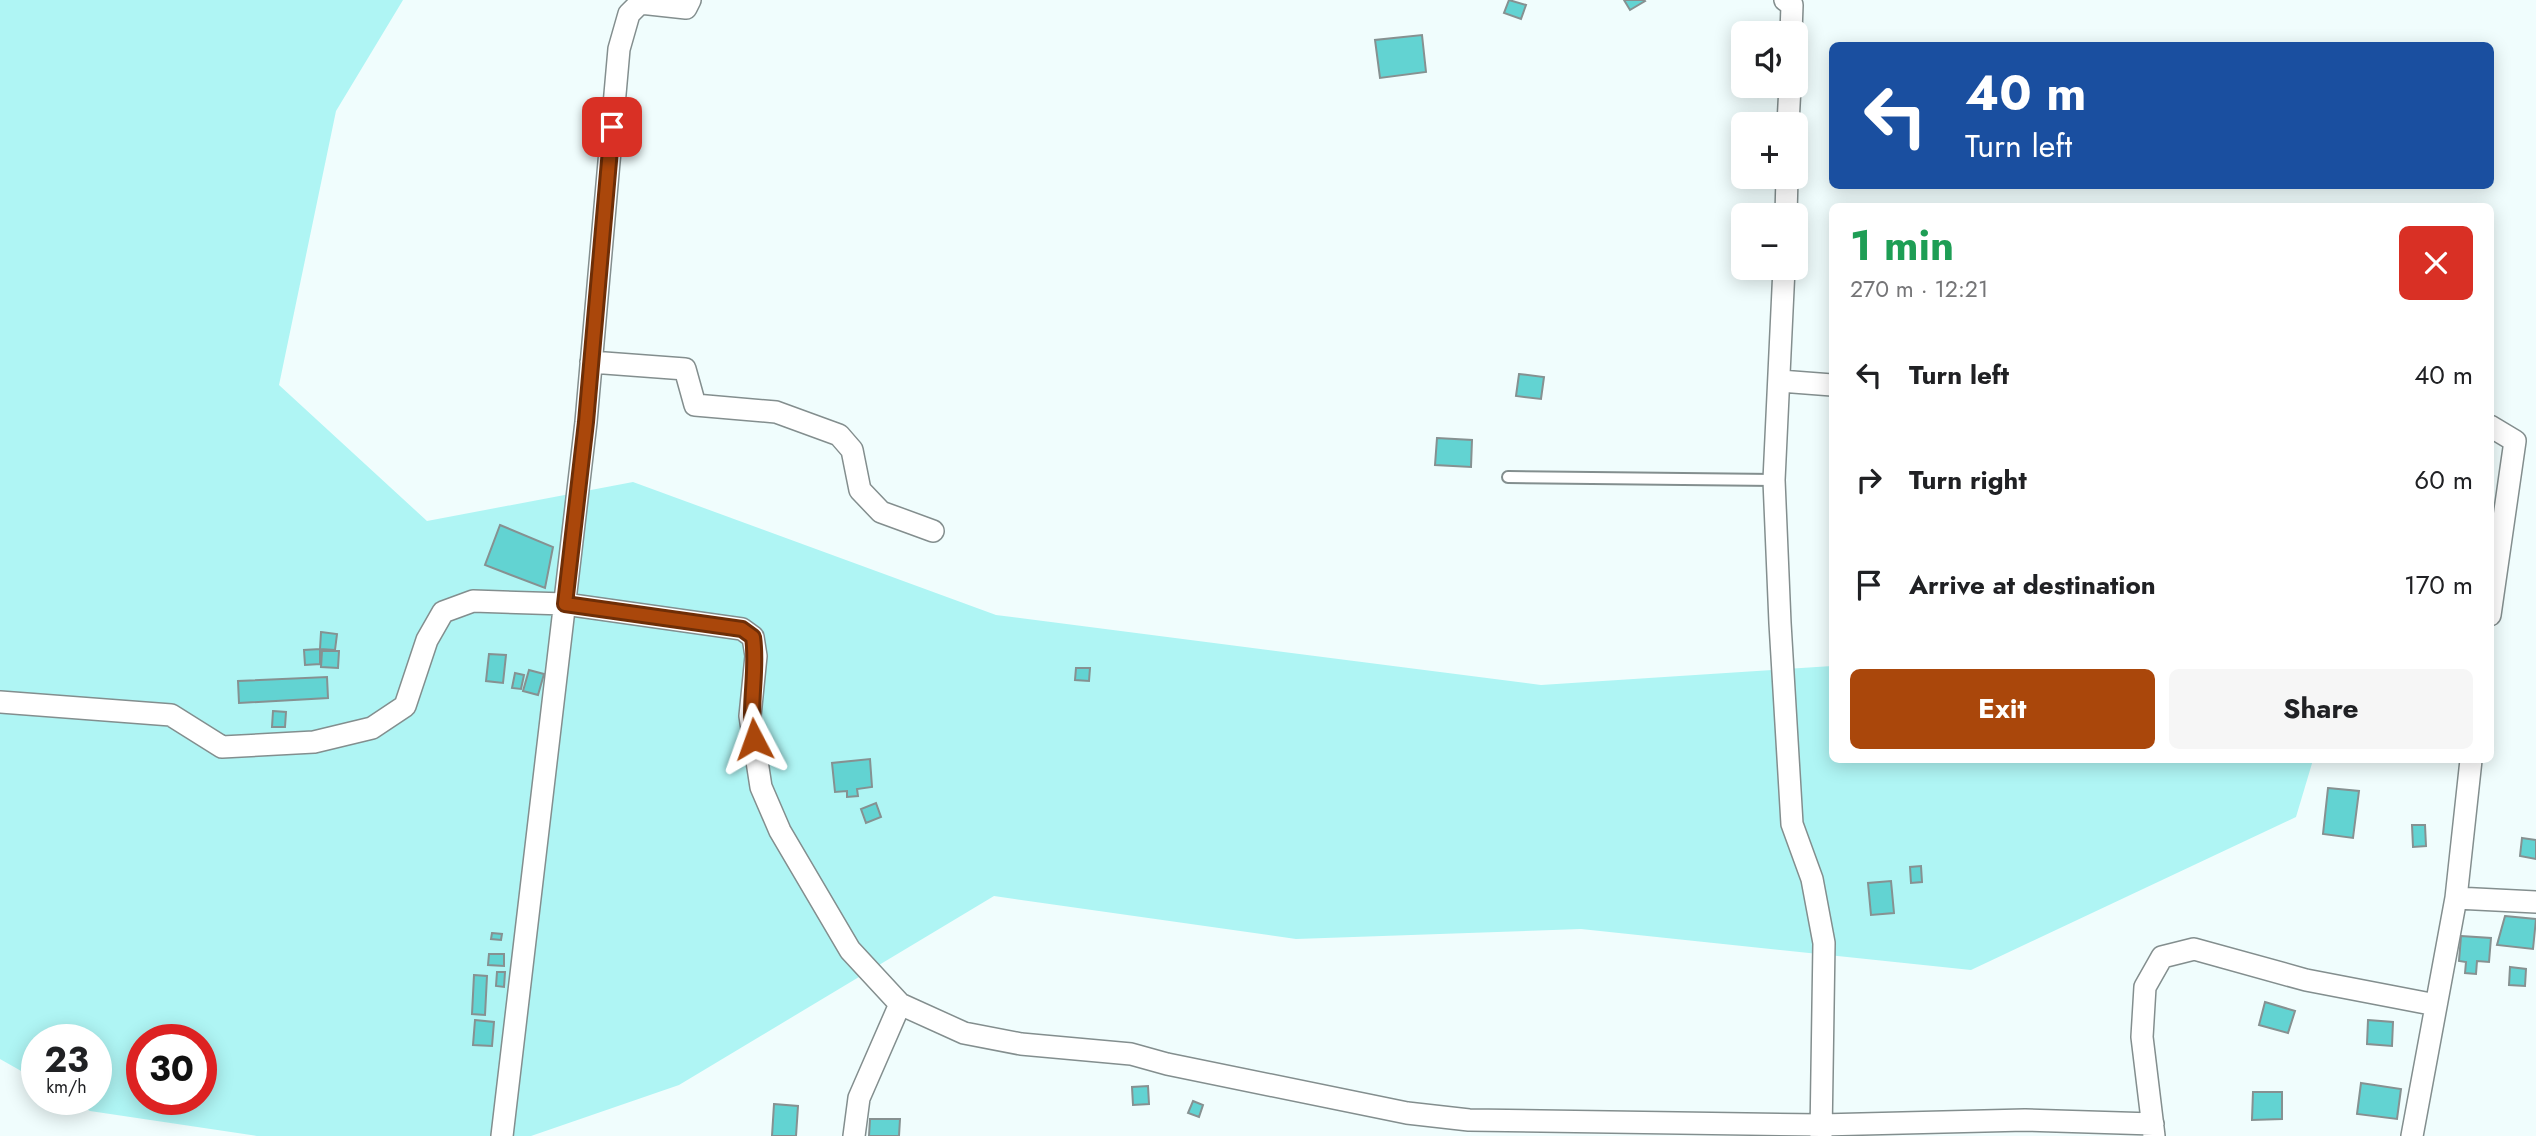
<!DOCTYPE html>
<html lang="en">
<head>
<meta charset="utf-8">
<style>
	body { margin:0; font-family:Jost,sans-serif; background:#f6f6f6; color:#202124; height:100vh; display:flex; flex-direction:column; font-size:26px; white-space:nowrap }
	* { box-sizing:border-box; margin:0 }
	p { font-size:23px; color:#757577 }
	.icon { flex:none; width:38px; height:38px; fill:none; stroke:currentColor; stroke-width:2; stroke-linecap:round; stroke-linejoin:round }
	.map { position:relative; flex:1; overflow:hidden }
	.sheet { position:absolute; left:1829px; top:203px; width:665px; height:560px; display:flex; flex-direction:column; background:#fff; border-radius:10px; box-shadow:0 4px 18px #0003 }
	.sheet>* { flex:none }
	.top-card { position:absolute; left:1829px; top:42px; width:665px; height:147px; border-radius:10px; box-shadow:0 4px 18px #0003; background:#1a4fa0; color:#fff; overflow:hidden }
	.tools { position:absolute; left:1731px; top:21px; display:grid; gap:14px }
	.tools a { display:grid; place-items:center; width:77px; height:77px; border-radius:10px; background:#fff; box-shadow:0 4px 18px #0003; font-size:35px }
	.speed { position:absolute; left:21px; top:1024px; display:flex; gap:14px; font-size:35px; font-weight:700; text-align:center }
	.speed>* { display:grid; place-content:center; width:91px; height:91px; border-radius:50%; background:#fff; box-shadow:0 4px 18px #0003; line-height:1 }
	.speed small { font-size:18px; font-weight:400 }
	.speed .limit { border:10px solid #d22; background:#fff; color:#111 }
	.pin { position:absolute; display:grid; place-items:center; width:60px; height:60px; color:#fff; margin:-30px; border-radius:14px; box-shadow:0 4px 10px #0006 }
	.me { position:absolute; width:77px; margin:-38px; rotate:356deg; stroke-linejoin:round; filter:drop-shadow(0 0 5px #0008) }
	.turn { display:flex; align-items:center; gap:24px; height:147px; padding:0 21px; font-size:32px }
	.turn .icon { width:91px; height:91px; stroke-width:2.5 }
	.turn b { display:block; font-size:49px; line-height:60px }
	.round { display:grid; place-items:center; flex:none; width:74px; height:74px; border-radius:10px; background:#f6f6f6 }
	.summary { display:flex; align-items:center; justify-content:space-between; height:119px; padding:0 21px }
	h1 { font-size:42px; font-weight:700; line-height:52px; color:#1e9e55 }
	.action { display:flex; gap:14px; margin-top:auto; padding:14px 21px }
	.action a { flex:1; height:80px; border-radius:10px; background:#aa470b; color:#fff; font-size:28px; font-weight:700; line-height:80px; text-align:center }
	.action a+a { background:#f6f6f6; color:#202124 }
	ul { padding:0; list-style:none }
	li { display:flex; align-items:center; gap:21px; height:105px; padding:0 21px }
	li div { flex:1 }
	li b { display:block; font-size:26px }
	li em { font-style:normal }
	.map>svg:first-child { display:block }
	.green { fill:#aff5f4; fill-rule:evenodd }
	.building { fill:#62d3d2; stroke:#869191; stroke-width:2 }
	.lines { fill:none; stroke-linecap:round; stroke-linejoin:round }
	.lane-casing { stroke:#838e8e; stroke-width:14 }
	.street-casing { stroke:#838e8e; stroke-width:24 }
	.lane { stroke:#fff; stroke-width:10 }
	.street { stroke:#fff; stroke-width:21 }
	.route-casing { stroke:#6e2e07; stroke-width:18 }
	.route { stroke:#aa470b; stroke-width:12 }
</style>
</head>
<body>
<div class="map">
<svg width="2536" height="1136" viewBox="0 0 2536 1136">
	<rect width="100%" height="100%" fill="#f0fdfd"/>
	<path class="green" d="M0 0H403L336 111 279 385 427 521 633 482 996 615 1541 685 1832 666V760H2313L2296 817 1971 970 1581 929 1296 939 994 896 679 1085 531 1136H257L90 1111 70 1099H96V1040H37V1080L0 1059ZM142 1040H201V1099H142Z"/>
	<path class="building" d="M1509 0 1526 5 1521 19 1504 13Z
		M1624 0H1644L1645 1 1630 10Z
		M1422 35 1426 72 1380 78 1375 40Z
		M1519 374 1544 377 1541 399 1516 396Z
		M1437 438 1472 440 1471 467 1435 465Z
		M500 525 553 547 545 588 485 565Z
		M321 632 337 634 335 650 320 649Z
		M320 649V664L305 665 304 650Z
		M322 651H339L338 668 321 667Z
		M489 654 506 655 503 683 486 681Z
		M1076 668H1090L1089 681 1075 680Z
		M529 670 544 674 538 695 523 691Z
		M515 673 524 675 521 689 512 688Z
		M327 677 328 698 239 703 238 681Z
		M273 711 286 712 285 727H272Z
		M870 759 872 787 857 789 858 796 847 797V791L835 792 832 763Z
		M2328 788 2359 791 2353 838 2323 834Z
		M876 803 881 817 866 823 861 809Z
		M2412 825H2425L2426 846 2413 847Z
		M2522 838 2536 840V859L2520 856Z
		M1921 866 1922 882 1911 883 1910 867Z
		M1891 881 1894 913 1871 915 1868 883Z
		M2505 916 2536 919 2533 949 2497 945Z
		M492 933 502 934 501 940 491 939Z
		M2461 936 2491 938 2489 962 2477 961 2476 974 2465 973 2466 962 2459 961Z
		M489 954H504V966L488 965Z
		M2510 967 2526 969 2525 986 2509 985Z
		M497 972H505L504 987 496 986Z
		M474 975 487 976 485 1015 472 1014Z
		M2265 1002 2295 1011 2288 1033 2259 1025Z
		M475 1020 494 1022 492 1046 473 1045Z
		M2368 1020 2393 1022 2392 1046 2367 1044Z
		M2361 1083 2401 1089 2397 1119 2357 1114Z
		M1148 1086 1149 1104 1133 1105 1132 1087Z
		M2253 1092H2282V1119L2252 1120Z
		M1193 1101 1203 1105 1199 1117 1188 1113Z
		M774 1104 798 1106 796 1136H772Z
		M870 1119H900L899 1136H869Z"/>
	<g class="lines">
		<defs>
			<path id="lane" d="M1508 477 1774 480"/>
			<path id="street" d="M1785 0 1792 5 1791 33
				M1788 124 1790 86
				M1786 215 1787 177
				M1784 268 1774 480 1780 623 1792 824 1812 879 1824 943 1821 1136
				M591 362 685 369 695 405 776 412 839 435 852 450 860 490 881 512 933 531
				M1780 381 1832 385
				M2490 426 2515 441 2490 615
				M0 702 171 715 222 747 314 742 372 728 405 706 427 640 443 612 473 601 565 604 742 629 753 637 756 656 750 716 761 787 780 831 850 950 900 1004 964 1033 1021 1044 1131 1054 1167 1064 1407 1113 1469 1120 1821 1125 2025 1120 2153 1124
				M2456 898 2536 902
				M502 1136 586 422 619 49 629 14 640 3 686 8 690 0
				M854 1136 859 1098 900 1004
				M2154 1136 2142 1037 2145 987 2162 957 2194 949 2306 980 2436 1005
				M2412 1136 2456 898 2471 760"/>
		</defs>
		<use href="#lane" class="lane-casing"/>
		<use href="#street" class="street-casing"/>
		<use href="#lane" class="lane"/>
		<use href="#street" class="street"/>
	</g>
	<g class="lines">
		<defs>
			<path id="route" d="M612 127 586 422 565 604 742 629 753 637C758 671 748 705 754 739"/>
		</defs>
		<use href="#route" class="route-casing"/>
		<use href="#route" class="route"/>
	</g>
</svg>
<div class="tools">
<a><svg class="icon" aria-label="sound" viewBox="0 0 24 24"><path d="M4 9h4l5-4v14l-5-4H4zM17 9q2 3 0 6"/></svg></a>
<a>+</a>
<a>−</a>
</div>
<div class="speed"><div>23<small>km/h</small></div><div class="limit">30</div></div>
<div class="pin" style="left:612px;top:127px;background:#d93025"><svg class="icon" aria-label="arrive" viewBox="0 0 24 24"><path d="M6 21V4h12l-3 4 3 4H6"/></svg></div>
<svg class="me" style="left:754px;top:739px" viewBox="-20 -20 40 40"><path d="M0-17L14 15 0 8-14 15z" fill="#aa470b" stroke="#fff" stroke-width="4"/></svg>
<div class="top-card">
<div class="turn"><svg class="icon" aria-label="left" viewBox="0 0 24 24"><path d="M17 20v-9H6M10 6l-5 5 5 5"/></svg><div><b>40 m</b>Turn left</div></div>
</div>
<section class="sheet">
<div class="summary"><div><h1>1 min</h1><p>270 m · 12:21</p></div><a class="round" style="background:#d93025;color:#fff"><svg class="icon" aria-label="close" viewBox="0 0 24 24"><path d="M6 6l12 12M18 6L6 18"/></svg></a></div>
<ul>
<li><svg class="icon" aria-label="left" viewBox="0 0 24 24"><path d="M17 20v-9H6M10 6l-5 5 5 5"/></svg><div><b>Turn left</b></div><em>40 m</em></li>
<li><svg class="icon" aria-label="right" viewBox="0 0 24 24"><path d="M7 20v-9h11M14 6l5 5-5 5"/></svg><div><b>Turn right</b></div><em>60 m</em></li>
<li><svg class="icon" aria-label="arrive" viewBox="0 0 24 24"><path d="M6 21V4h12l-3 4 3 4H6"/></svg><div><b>Arrive at destination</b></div><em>170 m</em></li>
</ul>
<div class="action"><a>Exit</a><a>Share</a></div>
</section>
</div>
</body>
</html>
